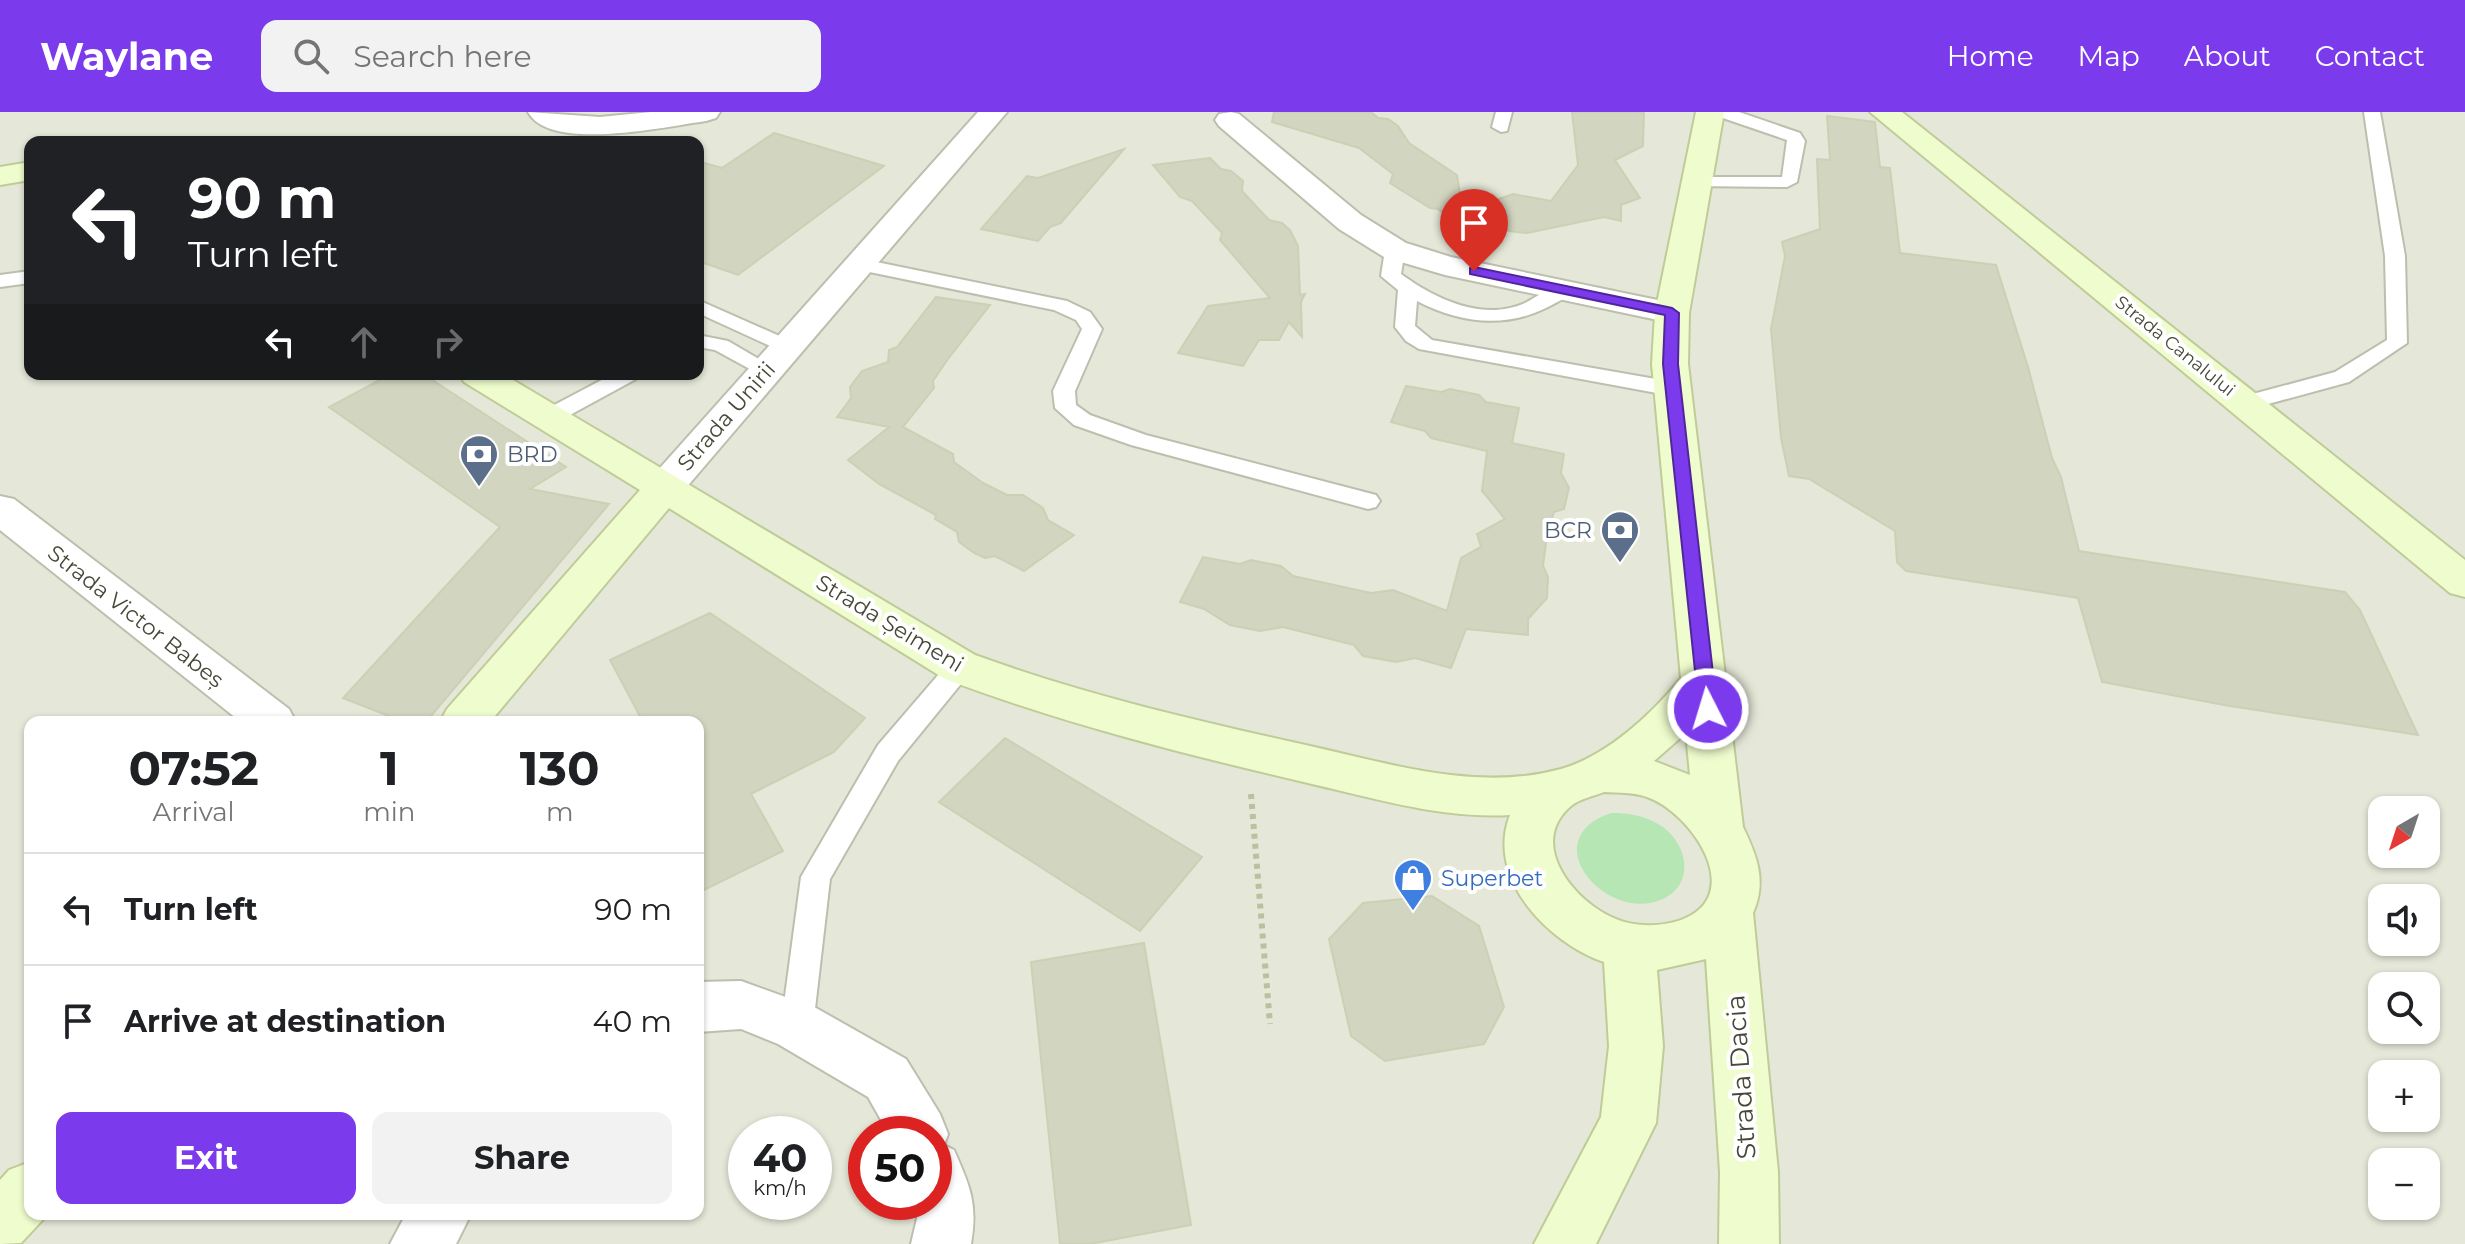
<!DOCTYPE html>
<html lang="en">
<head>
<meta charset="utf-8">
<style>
	body { margin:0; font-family:Montserrat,sans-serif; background:#f2f2f2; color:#202124; height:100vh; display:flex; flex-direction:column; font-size:30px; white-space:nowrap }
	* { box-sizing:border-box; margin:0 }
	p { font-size:26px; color:#757577 }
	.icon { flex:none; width:44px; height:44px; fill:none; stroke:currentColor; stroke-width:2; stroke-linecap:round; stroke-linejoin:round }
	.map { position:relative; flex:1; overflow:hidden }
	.drawer { position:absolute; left:24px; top:604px; width:680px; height:504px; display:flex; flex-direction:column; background:#fff; border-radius:16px; box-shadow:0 2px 6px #0004 }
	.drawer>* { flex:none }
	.hud { position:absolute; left:24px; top:24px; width:680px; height:244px; border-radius:16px; box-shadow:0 2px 6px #0004; background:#202124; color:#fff; overflow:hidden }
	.needle { width:52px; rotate:219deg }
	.buttons { position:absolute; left:2368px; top:684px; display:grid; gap:16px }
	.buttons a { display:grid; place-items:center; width:72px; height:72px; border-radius:16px; background:#fff; box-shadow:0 2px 6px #0004; font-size:40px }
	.speed { position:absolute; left:728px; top:1004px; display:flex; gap:16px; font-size:40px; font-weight:700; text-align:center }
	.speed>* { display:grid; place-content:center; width:104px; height:104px; border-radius:50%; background:#fff; box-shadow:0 2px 6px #0004; line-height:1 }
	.speed small { font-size:20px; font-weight:400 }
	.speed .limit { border:12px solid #d22; background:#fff; color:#111 }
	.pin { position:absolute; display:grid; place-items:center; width:68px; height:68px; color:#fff; margin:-82px -34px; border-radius:50% 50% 50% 0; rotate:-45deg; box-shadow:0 0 8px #0007 }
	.pin .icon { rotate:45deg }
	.me { position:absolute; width:88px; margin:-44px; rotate:355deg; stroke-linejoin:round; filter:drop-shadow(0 0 6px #0008) }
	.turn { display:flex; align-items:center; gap:28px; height:168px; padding:0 32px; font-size:36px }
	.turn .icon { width:104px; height:104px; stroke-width:2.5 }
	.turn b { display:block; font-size:56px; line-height:68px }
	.lanes { display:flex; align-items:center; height:76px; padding:0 32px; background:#0003; justify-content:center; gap:40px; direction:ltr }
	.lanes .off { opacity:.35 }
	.eta { display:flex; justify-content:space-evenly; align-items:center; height:136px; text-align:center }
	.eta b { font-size:48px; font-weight:700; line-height:56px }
	.cta { display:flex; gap:16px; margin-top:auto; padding:16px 32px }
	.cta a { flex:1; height:92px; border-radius:16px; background:#7c3aed; color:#fff; font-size:32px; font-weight:700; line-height:92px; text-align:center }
	.cta a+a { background:#f2f2f2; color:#202124 }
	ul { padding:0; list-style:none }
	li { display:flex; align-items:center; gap:24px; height:112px; padding:0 32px; border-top:2px solid #e0e0e0 }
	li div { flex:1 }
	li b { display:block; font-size:30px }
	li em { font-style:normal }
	header { display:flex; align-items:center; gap:48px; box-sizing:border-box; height:112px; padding:0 40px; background:#7c3aed; color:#fff }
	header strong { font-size:38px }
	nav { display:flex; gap:44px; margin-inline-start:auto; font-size:28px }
	.search { width:560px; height:72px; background:#f2f2f2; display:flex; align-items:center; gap:20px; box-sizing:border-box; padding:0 28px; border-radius:16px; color:#757577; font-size:30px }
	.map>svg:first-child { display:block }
	.residential { fill:#e5e8d8; fill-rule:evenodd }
	.green { fill:#b7e6b5 }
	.building { fill:#d2d5c0; stroke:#ccd0b4; stroke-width:2 }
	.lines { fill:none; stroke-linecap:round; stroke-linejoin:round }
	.lane-casing { stroke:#bcbfad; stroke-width:4 }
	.street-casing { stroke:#bcbfad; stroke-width:4 }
	.secondary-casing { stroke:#bfcb98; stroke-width:4 }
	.path { stroke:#bbc09f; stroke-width:6; stroke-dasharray:5 5; stroke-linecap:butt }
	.lane { fill:#fff; fill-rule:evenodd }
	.street { fill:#fff; fill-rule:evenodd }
	.secondary { fill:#effccd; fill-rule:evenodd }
	.route { fill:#7c3aed; stroke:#51269a; stroke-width:2 }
	.labels { text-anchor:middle; stroke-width:8; stroke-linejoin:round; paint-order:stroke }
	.far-street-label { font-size:18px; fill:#464838; stroke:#fff }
	.street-label { font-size:22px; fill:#464838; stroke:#fff }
	.service-label { font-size:22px; fill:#4e5e75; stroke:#fff; text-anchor:start }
	.shop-label { font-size:22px; fill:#366cbe; stroke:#fff; text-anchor:start }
	.near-street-label { font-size:26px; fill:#464838; stroke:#fff }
</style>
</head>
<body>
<header>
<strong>Waylane</strong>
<div class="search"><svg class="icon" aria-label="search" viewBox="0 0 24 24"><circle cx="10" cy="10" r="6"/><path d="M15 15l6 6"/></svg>Search here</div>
<nav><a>Home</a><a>Map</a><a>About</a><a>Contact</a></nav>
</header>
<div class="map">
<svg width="2465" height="1132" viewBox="0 0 2465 1132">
	<rect width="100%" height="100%" fill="#f2f4ea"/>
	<path class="residential" d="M0 0H2465V1132H0ZM30 30H698V262H30ZM30 610H698V1102H30ZM2382 698H2426V742H2382ZM2382 786H2426V830H2382ZM2382 874H2426V918H2382ZM2382 962H2426V1006H2382ZM746 1022H814V1090H746ZM866 1022H934V1090H866ZM2382 1050H2426V1094H2382Z"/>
	<path class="green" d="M1611 701C1628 701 1643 703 1658 712 1686 728 1697 769 1665 786 1610 815 1531 728 1611 701Z"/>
	<path class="building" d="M1274 0H1371L1378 6 1388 7 1398 14 1409 31 1457 63 1461 88 1459 99H1451L1446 104 1438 97 1430 96 1390 71 1393 62 1359 36 1272 10Z
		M1572 0H1644L1643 34 1615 48 1640 86 1621 93V109L1604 105 1527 121 1509 119 1461 100 1513 82 1551 89 1578 53Z
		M1827 4 1875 10 1880 55 1890 56 1900 141 1996 153 2028 255 2052 346 2061 365 2079 439 2345 480 2360 498 2418 623 2224 593 2102 570 2078 486 1906 459 1897 450 1895 419 1809 367 1789 364 1781 326 1771 217 1785 144 1782 130 1820 117 1817 47 1830 48Z
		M774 21 884 54 738 163 698 149V49L722 56Z
		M1124 37 1061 111 1050 115 1038 129 981 117 1027 64 1038 66Z
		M1210 46 1221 57 1231 59 1243 69 1242 79 1269 108 1282 111 1290 118 1298 134 1300 183 1305 182 1301 190 1302 225 1289 210 1279 228H1259L1243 254 1178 241 1208 194 1270 186 1220 128 1222 121 1192 89 1180 85 1153 53Z
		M936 185 990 193 948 247 933 269 934 276 903 315 953 342 954 350 983 371 1007 383H1023L1043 396 1048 408 1074 423 1024 459 995 444 985 446 974 441 959 430 957 420 935 407 936 403 879 372 848 348 889 315 837 305 851 286 850 275 862 259 888 250 889 238 897 235Z
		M391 262H423L566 355 530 377 609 392 426 610H404L343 586 500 415 329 295Z
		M1406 274 1441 280 1450 277 1479 283 1486 290 1519 296 1512 331 1564 342 1561 361 1569 376 1564 397 1554 400 1547 423 1543 454 1548 465 1547 486 1528 507V523L1466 517 1451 556 1415 546 1396 550 1363 544 1354 533 1283 515 1260 519 1230 513 1204 497 1180 490 1203 445 1240 452 1251 448 1281 454 1293 464 1371 481 1393 478 1447 499 1461 446 1481 435 1477 422 1505 407 1482 379 1487 339 1431 326 1425 319 1391 310Z
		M710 501 865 606 834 640 751 682 783 739 698 781V610H643L610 548Z
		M1005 626 1202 745 1140 819 939 690Z
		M1432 784 1479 814 1504 895 1484 932 1385 949 1351 924 1329 827 1363 791Z
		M1144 831 1191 1113 1090 1132H1060L1031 850Z"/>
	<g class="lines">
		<defs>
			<path id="lane" d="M1496 0H1512L1507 19 1501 20 1492 15Z
				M1715 0H1739L1800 21 1805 29 1797 70 1787 75 1690 74 1687 70 1696 65H1782L1787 28 1717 4Z
				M2364 0H2380L2405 144 2407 231 2349 270 2246 298 2238 296 2235 291 2238 286 2335 260 2387 228 2385 144Z
				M1395 132 1405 138 1401 162C1435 187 1483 210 1525 191 1539 184 1555 170 1571 174L1574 178C1567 186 1557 190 1548 195 1505 217 1459 211 1417 189L1415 214 1432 228 1673 270 1684 277 1673 284 1419 237 1406 229 1395 215 1398 178 1381 164 1385 138Z
				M857 146 1067 189 1090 200 1102 217 1075 279 1076 293 1090 303 1146 323 1376 383 1380 389 1376 395 1368 397 1131 333 1074 313 1055 296 1053 279 1082 217 1076 208 1054 198 850 156 847 152Z
				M30 159V171L0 175V163Z
				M698 188 793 230 796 234 786 240 779 238 698 201Z
				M698 223 728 229 776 257 766 263 759 262 715 238 698 235Z
				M613 262H640L636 267 557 310H541L538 305 541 300Z
				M960 545 969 548 973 555 969 562 898 649 830 767 813 914 808 924 797 929 786 924 781 914 801 765 878 633 951 548Z"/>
			<path id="street" d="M528 0 600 5 651 0H720L716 6 706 9C668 14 550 41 528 0Z
				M978 0H1007L679 384 665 388 651 384 646 375 651 366Z
				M1231 0 1239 2 1361 103 1406 131 1451 145 1672 191 1684 194 1689 201 1684 208 1672 211 1445 163 1384 145 1339 117 1219 14 1215 8 1219 2Z
				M0 384 14 387 289 597 296 610H241L0 418Z
				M741 869 816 896 906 947 940 1002 948 1022 944 1033 954 1038C970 1074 978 1092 971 1132H911L918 1102 914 1090H934V1022H889L868 985 778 932 741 917 698 920V870Z
				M406 1102H471L456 1132H390Z"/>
			<path id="secondary" d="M1696 0H1724L1689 201 1688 252 1743 715C1757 744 1767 769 1753 801L1778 1060 1779 1132H1719L1720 1060 1706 847 1657 858 1663 934 1656 1011 1596 1132H1534L1601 1005 1609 934 1604 850C1549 831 1485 767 1510 703 1443 707 1377 687 1312 672 1188 643 1065 612 945 567L669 396 490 610H440L447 597 640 378 464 270 459 262H503L975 543C1085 583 1197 609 1310 634 1391 652 1479 680 1561 657 1607 644 1652 602 1681 566L1652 252 1655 201ZM1686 621 1690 663 1654 649ZM1604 680C1618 681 1634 680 1647 685 1691 700 1748 783 1681 808 1661 815 1635 815 1616 807 1575 791 1526 732 1571 694 1579 687 1594 684 1604 680Z
				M1870 0H1902L2465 448V485L2450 481Z
				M30 50V68L0 73V55Z
				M30 1050V1102H48L21 1131 0 1132V1068L9 1058Z"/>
		</defs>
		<use href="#lane" class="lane-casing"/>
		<use href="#street" class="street-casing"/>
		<use href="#secondary" class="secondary-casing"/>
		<path class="path" d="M1251 682 1270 912"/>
		<use href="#lane" class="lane"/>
		<use href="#street" class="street"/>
		<use href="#secondary" class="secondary"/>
	</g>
	<path class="route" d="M1474 155 1672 196 1679 201 1678 252 1717 597 1714 603H1701L1699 597 1663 252 1665 203 1470 162V156Z"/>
	<defs>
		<symbol id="bank-pin" viewBox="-11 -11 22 30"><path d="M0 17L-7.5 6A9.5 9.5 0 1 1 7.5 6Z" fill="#5c6f8a" stroke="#fff"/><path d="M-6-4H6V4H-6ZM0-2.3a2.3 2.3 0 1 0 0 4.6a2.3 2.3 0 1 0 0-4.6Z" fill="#fff"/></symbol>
		<symbol id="shop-pin" viewBox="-11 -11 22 30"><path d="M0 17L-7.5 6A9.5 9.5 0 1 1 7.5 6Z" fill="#3f7fe0" stroke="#fff"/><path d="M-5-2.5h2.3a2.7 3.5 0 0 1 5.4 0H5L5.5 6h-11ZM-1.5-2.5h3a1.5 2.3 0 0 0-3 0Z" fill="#fff"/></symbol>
	</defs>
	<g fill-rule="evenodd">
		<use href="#bank-pin" x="457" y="320" width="44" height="60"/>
		<use href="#bank-pin" x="1598" y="396" width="44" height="60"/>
		<use href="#shop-pin" x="1391" y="744" width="44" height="60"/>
	</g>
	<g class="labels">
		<g class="far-street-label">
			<text transform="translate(2175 234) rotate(39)" y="6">Strada Canalului</text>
		</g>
		<g class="street-label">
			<text transform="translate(726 304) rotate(-49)" y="8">Strada Unirii</text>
			<text transform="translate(136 504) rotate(38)" y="8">Strada Victor Babeș</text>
			<text transform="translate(890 511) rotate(31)" y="8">Strada Șeimeni</text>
		</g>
		<g class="service-label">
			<text x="507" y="350">BRD</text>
			<text x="1592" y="426" text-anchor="end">BCR</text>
		</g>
		<g class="shop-label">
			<text x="1441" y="774">Superbet</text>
		</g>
		<g class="near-street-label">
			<text transform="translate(1741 965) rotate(-94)" y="9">Strada Dacia</text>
		</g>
	</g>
</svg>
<div class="buttons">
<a><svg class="needle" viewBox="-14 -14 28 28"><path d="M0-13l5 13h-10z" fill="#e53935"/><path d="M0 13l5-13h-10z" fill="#757577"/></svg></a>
<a><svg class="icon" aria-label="sound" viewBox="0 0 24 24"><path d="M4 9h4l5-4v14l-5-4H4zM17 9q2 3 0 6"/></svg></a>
<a><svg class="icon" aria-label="search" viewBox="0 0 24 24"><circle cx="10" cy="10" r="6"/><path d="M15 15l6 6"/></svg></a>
<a>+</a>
<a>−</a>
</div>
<div class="speed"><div>40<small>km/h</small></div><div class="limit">50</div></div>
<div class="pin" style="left:1474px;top:159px;background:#d93025"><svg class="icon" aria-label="arrive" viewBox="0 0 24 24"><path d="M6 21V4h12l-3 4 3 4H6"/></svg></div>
<svg class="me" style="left:1708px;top:597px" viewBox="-20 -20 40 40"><circle r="17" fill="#7c3aed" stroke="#fff" stroke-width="3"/><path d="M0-11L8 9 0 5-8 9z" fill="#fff"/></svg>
<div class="hud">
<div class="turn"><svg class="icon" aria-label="left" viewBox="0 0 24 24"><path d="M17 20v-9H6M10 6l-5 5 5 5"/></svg><div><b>90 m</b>Turn left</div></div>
<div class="lanes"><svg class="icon" aria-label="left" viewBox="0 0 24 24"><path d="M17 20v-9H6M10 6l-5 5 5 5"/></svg><svg class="icon off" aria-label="ahead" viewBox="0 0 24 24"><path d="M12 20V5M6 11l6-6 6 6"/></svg><svg class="icon off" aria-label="right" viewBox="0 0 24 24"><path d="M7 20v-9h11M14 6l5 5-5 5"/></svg></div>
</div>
<section class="drawer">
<div class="eta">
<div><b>07:52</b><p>Arrival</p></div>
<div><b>1</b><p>min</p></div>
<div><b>130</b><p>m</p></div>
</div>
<ul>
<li><svg class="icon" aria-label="left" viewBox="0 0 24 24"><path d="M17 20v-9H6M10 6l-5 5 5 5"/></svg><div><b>Turn left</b></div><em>90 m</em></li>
<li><svg class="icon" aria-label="arrive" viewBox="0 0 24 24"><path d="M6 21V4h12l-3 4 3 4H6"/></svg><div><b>Arrive at destination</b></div><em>40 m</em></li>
</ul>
<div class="cta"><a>Exit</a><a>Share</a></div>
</section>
</div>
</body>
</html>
